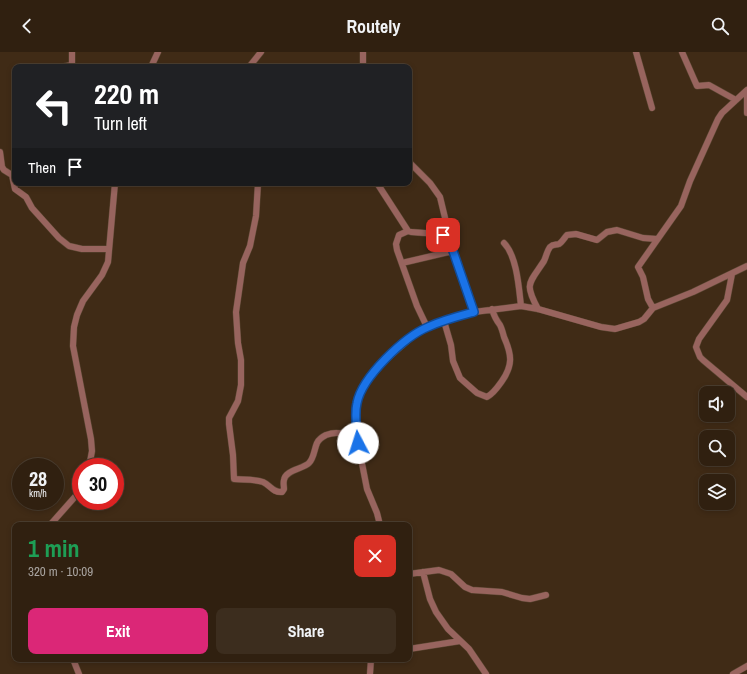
<!DOCTYPE html>
<html lang="en">
<head>
<meta charset="utf-8">
<style>
	body { margin:0; font-family:"Archivo Narrow",sans-serif; background:#3c2d1e; color:#f1f3f6; height:100vh; display:flex; flex-direction:column; font-size:15px; white-space:nowrap }
	* { box-sizing:border-box; margin:0 }
	p { font-size:13px; color:#a8a39f }
	.icon { flex:none; width:22px; height:22px; fill:none; stroke:currentColor; stroke-width:2; stroke-linecap:round; stroke-linejoin:round }
	.map { position:relative; flex:1; overflow:hidden }
	.sheet { position:absolute; left:12px; top:470px; width:400px; height:140px; display:flex; flex-direction:column; background:#302010; border-radius:8px; box-shadow:0 2px 6px #0003,0 0 0 1px #4b3e30 }
	.sheet>* { flex:none }
	.top-card { position:absolute; left:12px; top:12px; width:400px; height:122px; border-radius:8px; box-shadow:0 2px 6px #0003,0 0 0 1px #4b3e30; background:#202124; color:#fff; overflow:hidden }
	.fabs { position:absolute; left:699px; top:334px; display:grid; gap:8px }
	.fabs a { display:grid; place-items:center; width:36px; height:36px; border-radius:8px; background:#302010; box-shadow:0 2px 6px #0003,0 0 0 1px #4b3e30; font-size:20px }
	.speed { position:absolute; left:12px; top:406px; display:flex; gap:8px; font-size:20px; font-weight:700; text-align:center }
	.speed>* { display:grid; place-content:center; width:52px; height:52px; border-radius:50%; background:#302010; box-shadow:0 2px 6px #0003,0 0 0 1px #4b3e30; line-height:1 }
	.speed small { font-size:10px; font-weight:400 }
	.speed .limit { border:6px solid #d22; background:#fff; color:#111 }
	.pin { position:absolute; display:grid; place-items:center; width:34px; height:34px; color:#fff; margin:-17px; border-radius:8px; box-shadow:0 2px 6px #0006 }
	.me { position:absolute; width:44px; margin:-22px; rotate:355deg; stroke-linejoin:round; filter:drop-shadow(0 0 3px #0008) }
	.turn { display:flex; align-items:center; gap:14px; height:84px; padding:0 16px; font-size:18px }
	.turn .icon { width:52px; height:52px; stroke-width:2.5 }
	.turn b { display:block; font-size:28px; line-height:34px }
	.then { display:flex; align-items:center; height:38px; padding:0 16px; background:#0003; gap:8px; font-size:15px }
	.round { display:grid; place-items:center; flex:none; width:42px; height:42px; border-radius:8px; background:#3c2d1e }
	.head { display:flex; align-items:center; justify-content:space-between; height:68px; padding:0 16px }
	h1 { font-size:24px; font-weight:700; line-height:30px; color:#1e9e55 }
	.button { display:flex; gap:8px; margin-top:auto; padding:8px 16px }
	.button a { flex:1; height:46px; border-radius:8px; background:#db2777; color:#fff; font-size:16px; font-weight:700; line-height:46px; text-align:center }
	.button a+a { background:#3c2d1e; color:#f1f3f6 }
	header { display:flex; justify-content:space-between; align-items:center; height:52px; padding:0 16px; background:#302010; font-size:18px; font-weight:700 }
	.map>svg:first-child { display:block }
	.lines { fill:none; stroke-linecap:round; stroke-linejoin:round }
	.minor-casing { stroke:#5c4834; stroke-width:7 }
	.minor { stroke:#98645e; stroke-width:6 }
	.route-casing { stroke:#114b97; stroke-width:10 }
	.route { stroke:#1a73e8; stroke-width:7 }
</style>
</head>
<body>
<header><svg class="icon" aria-label="back" viewBox="0 0 24 24"><path d="M15 5l-7 7 7 7"/></svg>Routely<svg class="icon" aria-label="search" viewBox="0 0 24 24"><circle cx="10" cy="10" r="6"/><path d="M15 15l6 6"/></svg></header>
<div class="map">
<svg width="747" height="622" viewBox="0 0 747 622">
	<rect width="100%" height="100%" fill="#402b16"/>
	<g class="lines">
		<defs>
			<path id="minor" d="M636 0 652 56
				M682 0 697 34 709 33 736 48
				M61 15 72 13
				M72 15V0
				M151 15 158 0
				M249 15 261 0
				M363 15V0
				M747 44V61
				M0 100 2 115 4 118 12 123 15 137 26 145 32 156 59 186 69 194 82 197H109
				M409 110 430 131 440 145 453 199 474 260
				M258 131 256 164 250 194 243 211 236 260 238 291 241 308V333L238 349 229 366V372L233 403 234 427C243 428 254 427 263 430 270 433 273 441 282 440L284 437C284 434 283 431 284 428 285 418 303 417 309 411 314 406 314 398 317 391 319 387 322 385 326 383 340 378 347 383 358 391
				M377 131 408 179 411 180 438 182 451 187
				M408 179 399 183 396 192 397 198 417 254 427 275
				M504 191C517 204 519 237 521 254
				M402 211 453 199
				M732 222 727 248 699 287 696 295 700 305 703 308 747 345
				M653 256 648 247 643 225 638 215 681 154 690 129 718 67 722 61 747 38
				M538 257C524 231 529 232 544 209 546 205 547 199 550 195 553 192 556 193 559 192 562 190 565 185 567 183L576 182 597 188 607 180 617 178 643 186 657 187
				M444 269 451 293 453 309 460 326 477 341 487 345C494 341 497 336 502 329 513 313 512 303 504 285 503 281 502 277 500 273 496 268 494 264 492 257
				M89 415 92 399 91 387 73 294 74 275 77 263 83 249 102 223 108 210 115 131
				M50 473 81 438
				M380 473 377 461 367 437 358 391 356 352 360 340 366 330 382 311 415 282 427 275 444 269 474 260 521 254 538 257 601 275 615 277 639 270 644 267 653 256 693 240 747 214
				M423 520 430 547 436 560 448 577 469 597 486 622
				M409 522 439 518 451 522 465 535 472 538 502 540 522 546 530 547 546 543
				M409 597 460 589
				M73 607 79 622
				M370 622 371 607
				M733 622 747 614"/>
		</defs>
		<use href="#minor" class="minor-casing"/>
		<use href="#minor" class="minor"/>
	</g>
	<g class="lines">
		<defs>
			<path id="route" d="M358 391C357 378 354 363 357 351 362 325 404 285 428 275 443 268 459 264 474 260L453 199 451 187 443 183"/>
		</defs>
		<use href="#route" class="route-casing"/>
		<use href="#route" class="route"/>
	</g>
</svg>
<div class="fabs">
<a><svg class="icon" aria-label="sound" viewBox="0 0 24 24"><path d="M4 9h4l5-4v14l-5-4H4zM17 9q2 3 0 6"/></svg></a>
<a><svg class="icon" aria-label="search" viewBox="0 0 24 24"><circle cx="10" cy="10" r="6"/><path d="M15 15l6 6"/></svg></a>
<a><svg class="icon" aria-label="layers" viewBox="0 0 24 24"><path d="M12 4l9 5-9 5-9-5zM3 14l9 5 9-5"/></svg></a>
</div>
<div class="speed"><div>28<small>km/h</small></div><div class="limit">30</div></div>
<div class="pin" style="left:443px;top:183px;background:#d93025"><svg class="icon" aria-label="arrive" viewBox="0 0 24 24"><path d="M6 21V4h12l-3 4 3 4H6"/></svg></div>
<svg class="me" style="left:358px;top:391px" viewBox="-20 -20 40 40"><circle r="19" fill="#fff"/><path d="M0-13L10 11 0 6-10 11z" fill="#1a73e8"/></svg>
<div class="top-card">
<div class="turn"><svg class="icon" aria-label="left" viewBox="0 0 24 24"><path d="M17 20v-9H6M10 6l-5 5 5 5"/></svg><div><b>220 m</b>Turn left</div></div>
<div class="then">Then<svg class="icon" aria-label="arrive" viewBox="0 0 24 24"><path d="M6 21V4h12l-3 4 3 4H6"/></svg></div>
</div>
<section class="sheet">
<div class="head"><div><h1>1 min</h1><p>320 m · 10:09</p></div><a class="round" style="background:#d93025;color:#fff"><svg class="icon" aria-label="close" viewBox="0 0 24 24"><path d="M6 6l12 12M18 6L6 18"/></svg></a></div>
<div class="button"><a>Exit</a><a>Share</a></div>
</section>
</div>
</body>
</html>
